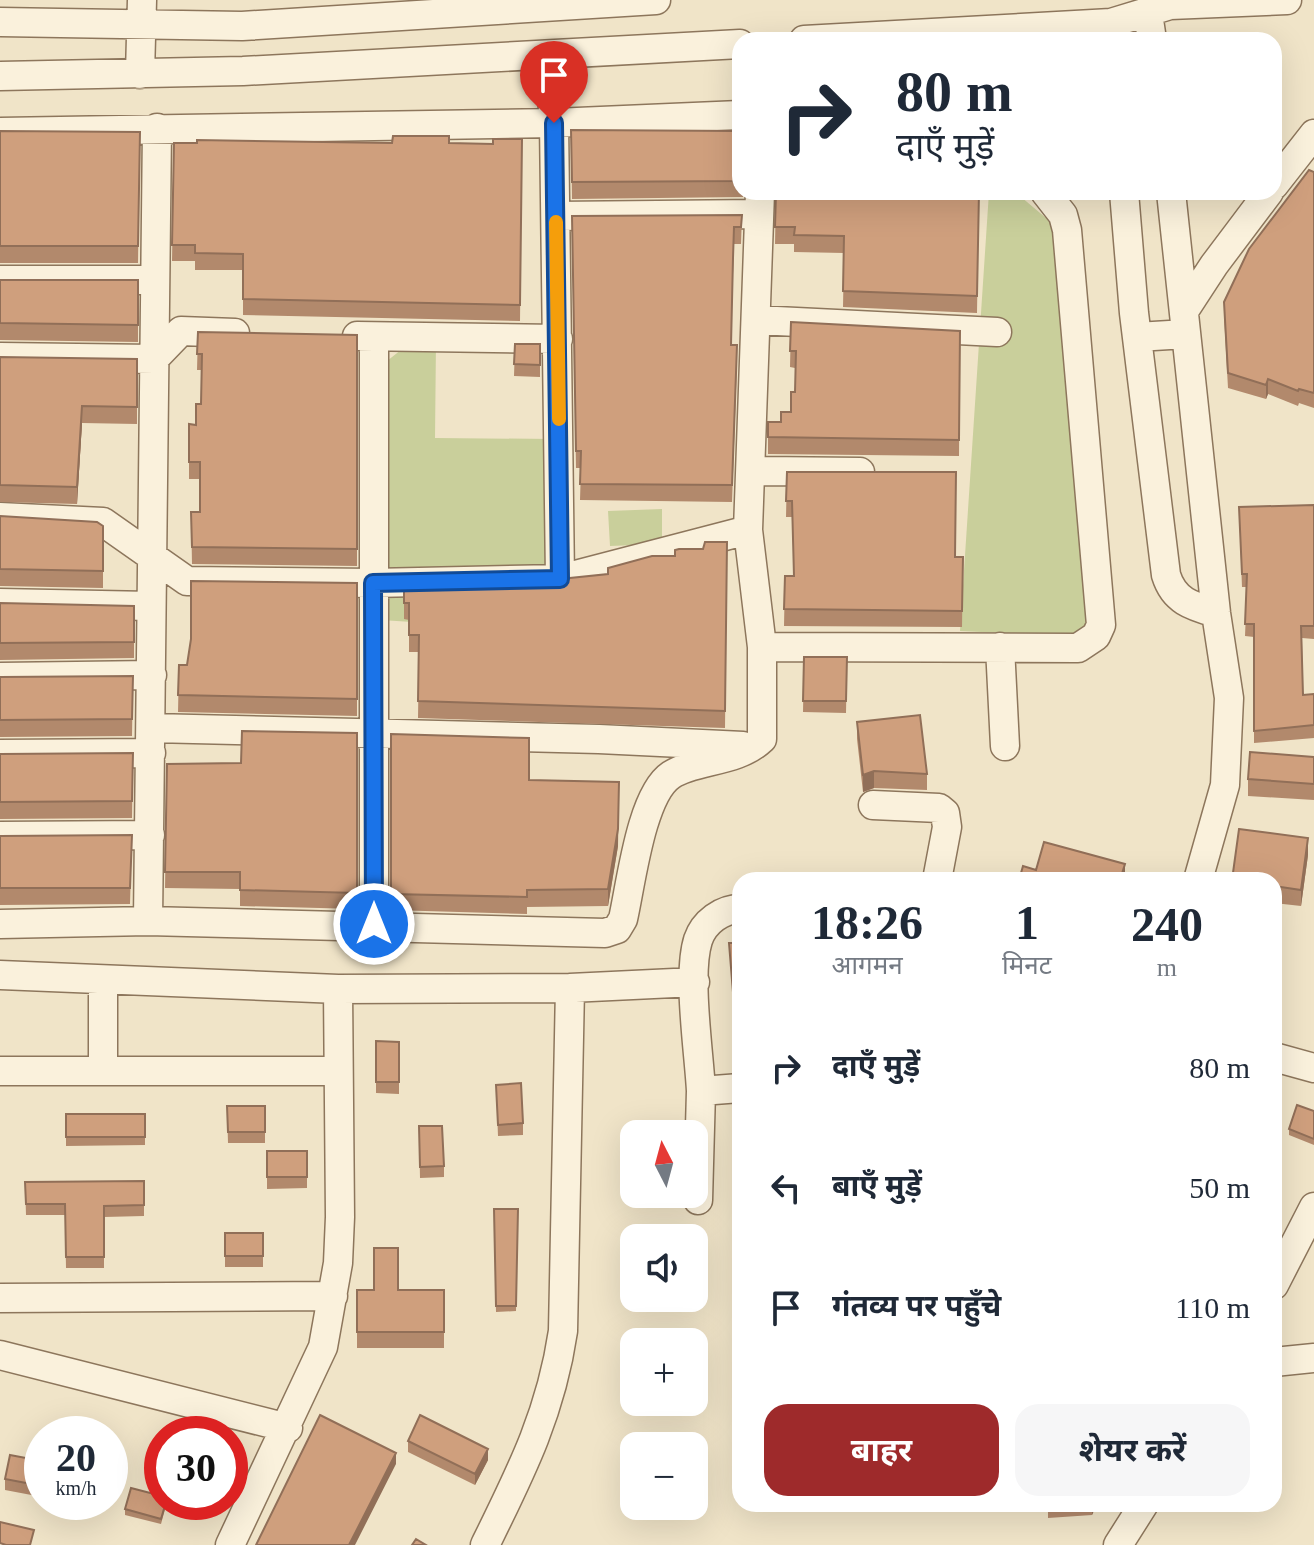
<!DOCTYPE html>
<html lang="hi">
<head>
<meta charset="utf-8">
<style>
	body { margin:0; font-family:"Times New Roman","Noto Sans Devanagari",serif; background:#f6f6f7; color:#1f2937; height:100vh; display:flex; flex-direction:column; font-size:30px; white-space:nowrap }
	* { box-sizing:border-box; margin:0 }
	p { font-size:26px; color:#747a83 }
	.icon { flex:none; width:44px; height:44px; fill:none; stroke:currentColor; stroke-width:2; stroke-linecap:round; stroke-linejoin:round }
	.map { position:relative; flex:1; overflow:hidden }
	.panel { position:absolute; left:732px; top:872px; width:550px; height:640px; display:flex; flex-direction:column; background:#fff; border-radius:24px; box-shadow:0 8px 32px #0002 }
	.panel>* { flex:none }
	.top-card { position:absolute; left:732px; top:32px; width:550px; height:168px; border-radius:24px; box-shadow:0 8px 32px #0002; background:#fff; color:#1f2937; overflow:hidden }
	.needle { width:52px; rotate:354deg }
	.controls { position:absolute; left:620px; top:1120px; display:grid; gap:16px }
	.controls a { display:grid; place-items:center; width:88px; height:88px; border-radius:16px; background:#fff; box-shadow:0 8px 32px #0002; font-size:40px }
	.speed { position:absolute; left:24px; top:1416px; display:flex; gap:16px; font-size:40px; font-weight:700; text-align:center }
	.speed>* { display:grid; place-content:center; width:104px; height:104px; border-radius:50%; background:#fff; box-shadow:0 8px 32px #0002; line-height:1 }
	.speed small { font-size:20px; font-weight:400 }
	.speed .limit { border:12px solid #d22; background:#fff; color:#111 }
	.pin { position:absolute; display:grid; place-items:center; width:68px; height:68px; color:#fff; margin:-82px -34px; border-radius:50% 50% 50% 0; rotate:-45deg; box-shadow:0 0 8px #0007 }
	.pin .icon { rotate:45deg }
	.me { position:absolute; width:88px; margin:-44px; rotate:0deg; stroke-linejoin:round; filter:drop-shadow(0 0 6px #0008) }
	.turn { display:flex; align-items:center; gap:28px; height:168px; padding:0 32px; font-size:36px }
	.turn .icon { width:104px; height:104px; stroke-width:2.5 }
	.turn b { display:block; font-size:56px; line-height:68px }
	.eta { display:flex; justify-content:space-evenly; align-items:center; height:136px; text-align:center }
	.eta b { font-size:48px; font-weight:700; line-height:56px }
	.primary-button { display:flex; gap:16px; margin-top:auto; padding:16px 32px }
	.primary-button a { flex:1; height:92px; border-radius:24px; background:#9e2a2b; color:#fff; font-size:32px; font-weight:700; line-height:92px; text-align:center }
	.primary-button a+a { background:#f6f6f7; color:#1f2937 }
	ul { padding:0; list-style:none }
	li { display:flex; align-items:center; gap:24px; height:120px; padding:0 32px }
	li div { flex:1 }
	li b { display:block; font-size:30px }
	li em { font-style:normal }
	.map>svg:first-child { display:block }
	.green { fill:#c9cf9b }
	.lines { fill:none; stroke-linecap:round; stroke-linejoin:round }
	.street-casing { stroke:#8d765c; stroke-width:31 }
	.street { stroke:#faf1dc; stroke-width:28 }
	.wall { fill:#b2896c }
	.shaded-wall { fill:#916f58 }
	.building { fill:#cf9f7d; stroke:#916f58; stroke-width:2 }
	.route-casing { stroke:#114b97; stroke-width:20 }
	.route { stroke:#1a73e8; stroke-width:14 }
	.slow { stroke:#f59e0b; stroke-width:14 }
</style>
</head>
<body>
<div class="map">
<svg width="1314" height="1545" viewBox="0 0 1314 1545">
	<rect width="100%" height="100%" fill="#f0e4c8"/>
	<path class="green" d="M989 192H1015L1052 223 1091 617 1083 628 1069 636 960 631Z
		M436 341 435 438 553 439 560 579 412 622 381 620 387 361 411 342Z
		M662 509V544L610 546 608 511Z"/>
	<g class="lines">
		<defs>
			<path id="street" d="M1148 13 1152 40
				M0 22 242 26 656 0
				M804 40 1111 23 1170 5 1287 0
				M140 74 142 0
				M0 76 243 71 740 44
				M0 132 554 123 740 115
				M1274 185 1314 134
				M760 192 748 530 762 647
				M1124 192 1134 313 1166 575C1174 601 1192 606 1216 613
				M1171 192 1216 613 1229 698 1225 785 1198 880
				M556 216 759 214
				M0 280H155
				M1184 311 1214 265 1269 192
				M756 320 997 332
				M357 336 558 339
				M1137 337 1186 334
				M0 357 154 359 181 331 235 333
				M753 471 860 472
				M0 517 103 522 187 581 373 583 560 579 554 123 549 56
				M560 579 748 530
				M0 603 151 606
				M1000 647 1005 746
				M0 677 152 675
				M152 728 599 739 743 746
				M0 754 151 753
				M873 805 939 808 945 813 947 827 937 880
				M0 836 150 835
				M740 909C722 909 704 922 698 940 687 975 699 1052 701 1091L740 1088
				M148 921 157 128
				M0 924 148 921 605 933 617 929 623 919C631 884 641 795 671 775 695 759 737 763 762 739V647L1078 648 1096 636 1101 625 1067 230 1063 215 1045 192
				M374 924V337
				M0 975 338 989 570 988 563 1331C551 1413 521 1472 485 1545
				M103 980V1071H337
				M570 988 695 982
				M1274 1057 1314 1068
				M0 1071H103
				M698 1200 701 1091
				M1274 1285 1314 1207
				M0 1298 333 1296
				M0 1355 288 1428
				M1274 1362 1314 1358
				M230 1545 323 1347 338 1263 340 1217 338 989
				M1118 1545 1144 1504"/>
		</defs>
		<use href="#street" class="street-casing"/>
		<use href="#street" class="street"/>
	</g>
	<path class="wall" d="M571 130 740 131V192H744L743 197 572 199Z
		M0 131 140 132 138 263H0Z
		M522 139 520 321 243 315V270H195V261H172L174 143 493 144Z
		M1314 172V408L1299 403 1298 406 1268 394 1266 399 1228 388 1224 316V302Z
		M776 192H979L977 313 843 307 844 253 794 252V244H775Z
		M742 215 741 244H734L733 275 731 345 737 362 732 502 580 500 581 468H576L572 216Z
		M0 280H138V342L0 340Z
		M791 322 960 331 959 456 768 454V422H781L791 412 795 392V368L790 367Z
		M198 332 357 335V566L192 564 191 512H200V479H189V424L196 425 201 404V370H197Z
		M515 344H540V377L514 376Z
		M0 357 137 359V424L82 423 77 504 0 502Z
		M787 472 955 557H963L962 627 784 626 785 576H794L792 517H786Z
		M1314 505V639L1302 638 1303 695 1314 694V738L1254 743V637L1245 636 1247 587H1242L1239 507Z
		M0 516 103 526V588L0 586Z
		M727 542 725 728 418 718 419 652H409V620L404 619V583L560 579 608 574Z
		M357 583V716L178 712 179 665H187Z
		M0 603 134 606V658L0 660Z
		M804 657H847L846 713 803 712Z
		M133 676 132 736 0 737V677Z
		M857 722 927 774V790L874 788 863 792 857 739Z
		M357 733V909L240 906V889L165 888 167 764 241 763Z
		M391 734 529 780 618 846 608 906 527 907V914L391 910Z
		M133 753 132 818 0 819V754Z
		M1314 757V800L1248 796V779Z
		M132 835 130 904 0 905V836Z
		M1308 855 1301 906 1274 903V880Z
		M729 943H740V1042H736Z
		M399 1042V1094L376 1093V1082Z
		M496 1085 523 1123V1135L498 1136Z
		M227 1106H265V1143H228Z
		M1314 1111V1145L1289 1135V1129Z
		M66 1114H145V1145L66 1146Z
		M419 1126 444 1166V1177L420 1178Z
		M267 1151H307V1188L267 1189Z
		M144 1181V1216L104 1217V1268H66L65 1215H26L25 1182Z
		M494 1209H518L516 1311 496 1312Z
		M225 1233H263V1267H225Z
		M357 1290H444V1348H357Z
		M408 1441 488 1460 475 1485 408 1452Z
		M42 1461V1497L5 1490V1479Z
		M167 1502 161 1524 125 1515V1509Z
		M1048 1504H1097L1092 1515 1048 1518Z"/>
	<path class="shaded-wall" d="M1268 379V394L1266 399V385Z
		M82 406V423L77 504V487Z
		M874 771V788L863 792V775Z
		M619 782 618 846 608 906V889Z
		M1308 838V855L1301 906V890Z
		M1125 864V880H1120Z
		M488 1449V1460L475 1485V1474Z
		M396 1453V1464L355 1545H349Z
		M1092 1504H1097L1092 1515Z"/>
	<path class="building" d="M571 130 740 131V181L572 182Z
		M0 131 140 132 138 246H0Z
		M393 136H449V143L493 144V139H522L520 305 243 299V254L195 253V245H172L174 143H197V140L392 143Z
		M1309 170 1314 172V393L1299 389 1298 391 1268 379 1266 385 1228 373 1224 302 1249 249Z
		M776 192H979L977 296 843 291 844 236 794 235 795 227H775Z
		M742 215 741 227H734L733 258 731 345H737L732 485 580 484 581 451H576L572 216Z
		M0 280H138V325L0 323Z
		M791 322 960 331 959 440 768 437V422H781V412H791V392H795L796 351H790Z
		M198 332 357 335V549L192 547 191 512H200V462H189V424L196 425V404H201L202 354H197Z
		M515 344H540V365L514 364Z
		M0 357 137 359V407L82 406 77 487 0 485Z
		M787 472H956L955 557H963L962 611 784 609 785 576H794L792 501H786Z
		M1314 505V626H1301L1303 695 1314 694V725L1254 731V624H1245L1247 574H1242L1239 507Z
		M0 516 97 522 103 526V571L0 569Z
		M705 542H727L725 711 418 701 419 635H409V603H404V583L560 579 608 574V568L652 556H675V550L679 549H703Z
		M191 581 357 583V699L178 695 179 665H187L191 639Z
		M0 603 134 606V642L0 643Z
		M804 657H847L846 701H803Z
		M133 676 132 719 0 720V677Z
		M920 715 927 774 874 771 863 775 857 722Z
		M242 731 357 733V893L240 890V872H165L167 764 241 763Z
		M391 734 529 738V780L619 782 618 829 608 889 527 890V897L391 894Z
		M1250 752 1314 757V784L1248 779Z
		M133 753 132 801 0 802V754Z
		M1239 829 1308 838 1301 890 1274 886V880H1232Z
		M132 835 130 888H0V836Z
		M1044 842 1125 864 1120 880H1019L1023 866 1036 870Z
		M729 943H740V1029H736Z
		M376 1041 399 1042V1082H376Z
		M521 1083 523 1123 498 1125 496 1085Z
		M1297 1105 1314 1111V1139L1289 1129Z
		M227 1106H265V1132H228Z
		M66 1114H145V1137H66Z
		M419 1126H442L444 1166 420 1167Z
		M267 1151H307V1177H267Z
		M144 1181V1205L104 1206V1257H66L65 1204H26L25 1182Z
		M494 1209H518L516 1306H496Z
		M225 1233H263V1256H225Z
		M374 1248H398V1290H444V1332H357V1290H374Z
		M320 1415 396 1453 349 1545H256Z
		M420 1415 488 1449 475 1474 408 1441Z
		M10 1455 42 1461V1486L5 1479Z
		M131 1488 162 1496V1502H166L161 1519 125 1509Z
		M0 1522 34 1530 30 1545H6L0 1543Z
		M416 1539 426 1545H412Z"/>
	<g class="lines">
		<defs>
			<path id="route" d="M374 924 373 583 560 579 554 123"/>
		</defs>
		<use href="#route" class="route-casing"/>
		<use href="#route" class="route"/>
		<path class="slow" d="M556 222 559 419"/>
	</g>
</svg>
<div class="controls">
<a><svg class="needle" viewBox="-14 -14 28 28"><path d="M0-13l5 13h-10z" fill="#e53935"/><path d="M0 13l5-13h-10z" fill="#747a83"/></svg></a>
<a><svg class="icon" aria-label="sound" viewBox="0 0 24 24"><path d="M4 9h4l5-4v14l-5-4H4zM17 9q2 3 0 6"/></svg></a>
<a>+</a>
<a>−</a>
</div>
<div class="speed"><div>20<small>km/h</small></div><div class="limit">30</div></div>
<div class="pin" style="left:554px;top:123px;background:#d93025"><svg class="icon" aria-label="arrive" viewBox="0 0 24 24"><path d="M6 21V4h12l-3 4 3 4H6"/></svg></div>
<svg class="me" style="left:374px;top:924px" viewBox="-20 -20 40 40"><circle r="17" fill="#1a73e8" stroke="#fff" stroke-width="3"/><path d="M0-11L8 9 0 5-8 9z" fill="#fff"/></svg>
<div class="top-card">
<div class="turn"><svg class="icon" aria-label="right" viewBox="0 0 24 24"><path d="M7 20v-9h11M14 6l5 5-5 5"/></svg><div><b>80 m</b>दाएँ मुड़ें</div></div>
</div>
<section class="panel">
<div class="eta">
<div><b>18:26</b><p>आगमन</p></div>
<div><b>1</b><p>मिनट</p></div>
<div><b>240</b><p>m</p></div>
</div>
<ul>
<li><svg class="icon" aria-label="right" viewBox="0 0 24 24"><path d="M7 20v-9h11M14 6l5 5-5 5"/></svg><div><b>दाएँ मुड़ें</b></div><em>80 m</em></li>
<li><svg class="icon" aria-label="left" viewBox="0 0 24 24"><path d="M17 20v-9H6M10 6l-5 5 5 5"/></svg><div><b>बाएँ मुड़ें</b></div><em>50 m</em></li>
<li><svg class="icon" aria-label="arrive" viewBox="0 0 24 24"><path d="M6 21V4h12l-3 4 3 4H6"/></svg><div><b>गंतव्य पर पहुँचे</b></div><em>110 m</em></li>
</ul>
<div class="primary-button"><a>बाहर</a><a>शेयर करें</a></div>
</section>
</div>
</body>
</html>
